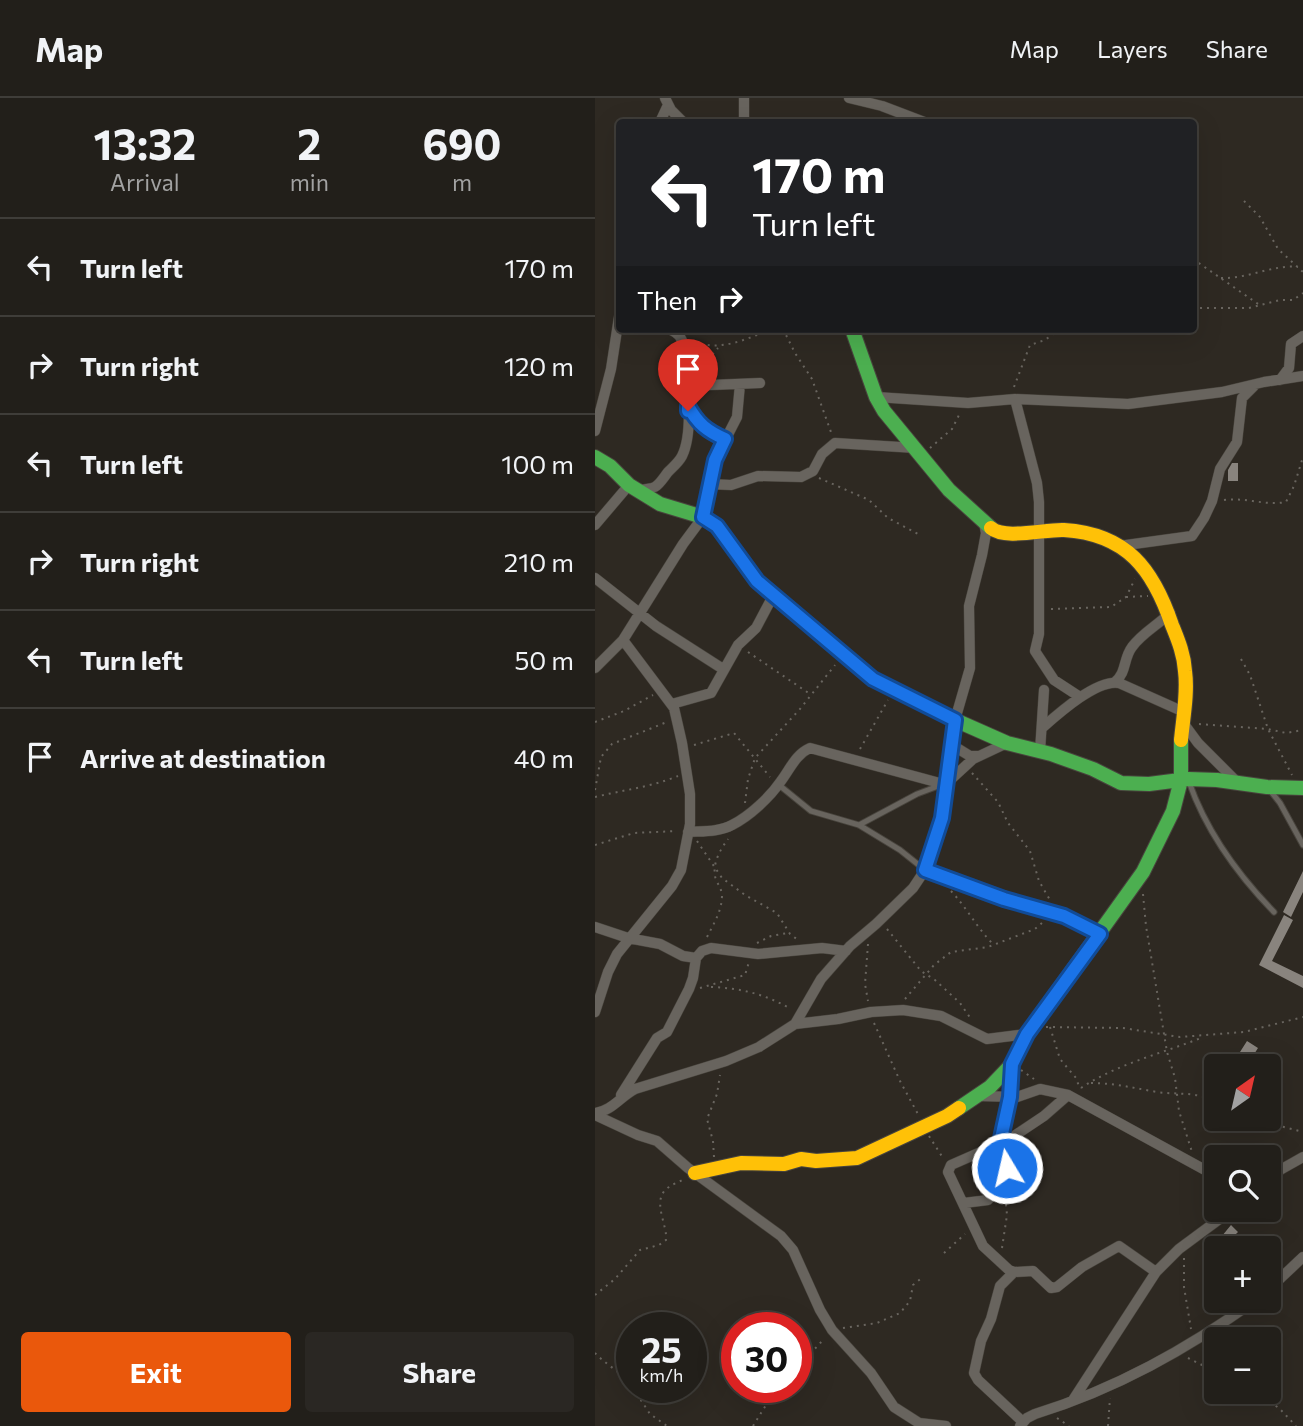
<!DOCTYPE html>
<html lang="en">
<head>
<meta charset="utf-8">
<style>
	body { margin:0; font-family:Commissioner,sans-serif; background:#2a2723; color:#f1f3f6; height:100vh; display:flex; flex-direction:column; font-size:26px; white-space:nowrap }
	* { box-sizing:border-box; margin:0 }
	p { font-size:23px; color:#a2a2a2 }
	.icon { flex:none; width:38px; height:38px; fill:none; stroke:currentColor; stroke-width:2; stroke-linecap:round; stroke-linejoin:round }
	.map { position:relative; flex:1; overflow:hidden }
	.sheet { display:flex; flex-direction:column; background:#221f1a; width:595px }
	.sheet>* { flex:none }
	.banner { position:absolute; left:21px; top:21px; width:581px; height:214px; border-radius:7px; box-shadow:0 7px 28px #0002,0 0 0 2px #3f3d39; background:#202124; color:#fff; overflow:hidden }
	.needle { width:46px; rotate:34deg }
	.tools { position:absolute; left:609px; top:956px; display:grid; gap:14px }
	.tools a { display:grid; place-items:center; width:77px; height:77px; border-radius:7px; background:#221f1a; box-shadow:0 7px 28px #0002,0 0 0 2px #3f3d39; font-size:35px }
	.speed { position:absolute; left:21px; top:1214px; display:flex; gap:14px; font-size:35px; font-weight:700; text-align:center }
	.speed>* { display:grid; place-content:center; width:91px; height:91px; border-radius:50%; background:#221f1a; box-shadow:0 7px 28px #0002,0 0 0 2px #3f3d39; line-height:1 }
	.speed small { font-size:18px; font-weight:400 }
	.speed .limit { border:10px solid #d22; background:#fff; color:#111 }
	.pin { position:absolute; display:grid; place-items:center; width:60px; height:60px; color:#fff; margin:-72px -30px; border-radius:50% 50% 50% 0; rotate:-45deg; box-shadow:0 0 7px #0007 }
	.pin .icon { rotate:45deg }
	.me { position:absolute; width:77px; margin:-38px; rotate:351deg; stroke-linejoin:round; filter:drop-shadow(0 0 5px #0008) }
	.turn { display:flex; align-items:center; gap:24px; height:147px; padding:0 21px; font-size:32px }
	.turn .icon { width:91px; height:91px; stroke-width:2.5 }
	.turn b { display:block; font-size:49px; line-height:60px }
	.then { display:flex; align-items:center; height:66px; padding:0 21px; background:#0003; gap:14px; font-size:26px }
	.eta { display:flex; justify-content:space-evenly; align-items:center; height:119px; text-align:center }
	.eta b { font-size:42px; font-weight:700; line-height:49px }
	.cta { display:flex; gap:14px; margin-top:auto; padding:14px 21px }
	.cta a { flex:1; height:80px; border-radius:7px; background:#ea580c; color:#fff; font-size:28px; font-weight:700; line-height:80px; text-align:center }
	.cta a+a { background:#2a2723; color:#f1f3f6 }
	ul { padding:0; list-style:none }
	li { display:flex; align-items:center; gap:21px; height:98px; padding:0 21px; border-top:2px solid #3f3d39 }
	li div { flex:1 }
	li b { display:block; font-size:26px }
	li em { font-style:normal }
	header { display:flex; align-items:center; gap:42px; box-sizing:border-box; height:98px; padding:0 35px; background:#221f1a; border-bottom:2px solid #3f3d39 }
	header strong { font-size:33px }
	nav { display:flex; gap:38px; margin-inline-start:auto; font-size:24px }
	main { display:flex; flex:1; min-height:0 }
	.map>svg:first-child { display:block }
	.building { fill:#89847e }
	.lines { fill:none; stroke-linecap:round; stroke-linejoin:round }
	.lane-casing { stroke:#48443d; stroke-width:7 }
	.street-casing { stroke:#48443d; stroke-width:11 }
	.fast-casing { stroke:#48443d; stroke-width:16 }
	.slow-casing { stroke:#48443d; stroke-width:16 }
	.path { stroke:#69655f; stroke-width:2; stroke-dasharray:2 5; stroke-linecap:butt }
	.lane { stroke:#68645e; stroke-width:5 }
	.street { stroke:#68645e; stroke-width:10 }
	.fast { stroke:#4caf50; stroke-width:14 }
	.slow { stroke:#ffc107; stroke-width:14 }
	.route-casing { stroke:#114b97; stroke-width:18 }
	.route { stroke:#1a73e8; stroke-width:12 }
</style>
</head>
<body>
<header>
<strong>Map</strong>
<nav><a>Map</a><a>Layers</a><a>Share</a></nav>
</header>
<main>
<section class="sheet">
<div class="eta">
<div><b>13:32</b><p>Arrival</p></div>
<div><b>2</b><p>min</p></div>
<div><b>690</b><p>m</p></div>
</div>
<ul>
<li><svg class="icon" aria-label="left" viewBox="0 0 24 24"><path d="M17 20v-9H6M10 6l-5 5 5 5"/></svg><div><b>Turn left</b></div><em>170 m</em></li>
<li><svg class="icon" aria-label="right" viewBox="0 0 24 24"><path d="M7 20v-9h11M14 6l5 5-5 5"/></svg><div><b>Turn right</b></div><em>120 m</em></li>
<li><svg class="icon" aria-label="left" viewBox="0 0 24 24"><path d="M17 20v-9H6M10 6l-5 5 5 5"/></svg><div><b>Turn left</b></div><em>100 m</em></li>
<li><svg class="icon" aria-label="right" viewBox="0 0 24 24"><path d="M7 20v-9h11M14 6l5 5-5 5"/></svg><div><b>Turn right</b></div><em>210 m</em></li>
<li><svg class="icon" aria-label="left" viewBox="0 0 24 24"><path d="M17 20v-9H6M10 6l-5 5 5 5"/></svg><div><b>Turn left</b></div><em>50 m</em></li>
<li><svg class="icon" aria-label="arrive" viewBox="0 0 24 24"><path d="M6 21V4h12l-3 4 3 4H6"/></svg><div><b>Arrive at destination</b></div><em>40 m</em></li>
</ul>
<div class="cta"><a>Exit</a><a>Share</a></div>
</section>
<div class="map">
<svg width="708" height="1328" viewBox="0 0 708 1328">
	<rect width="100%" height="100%" fill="#2e2922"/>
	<path class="building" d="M637 365H643V383H633V372Z
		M708 773V794L696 819 688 814Z
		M689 817 698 822 677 863 708 878V890L664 867Z
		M652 943 663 950 656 961 645 954Z
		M636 1127 643 1134 627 1150H621V1155L618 1159 613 1155Z"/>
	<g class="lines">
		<defs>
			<path id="lane" d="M594 684C612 735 642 776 679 814
				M184 687 216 713 264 727 305 752 330 772
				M674 691 685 705 708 747
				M264 727 322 696 346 687"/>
			<path id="street" d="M70 0 76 12 88 24
				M149 0V24
				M254 0 287 8 329 24
				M65 24 73 7
				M685 282 694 270 696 246 708 238
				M91 288 165 285
				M281 299 373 305 420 301 533 306 627 294 669 284 708 278
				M420 301 442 385 444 404V536L440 553 459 582 485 599
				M93 309C103 326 112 334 130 341
				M0 333 16 271 24 219
				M114 386 136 387 163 378 206 379 218 373 227 356 240 345 321 350
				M43 392C63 390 61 390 73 374 78 369 84 364 87 358 100 332 91 278 89 249 87 239 83 235 74 231
				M0 427 34 387
				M524 448 597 438 609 420 617 403 625 371 642 344 647 300 659 288
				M0 480 61 528 128 571
				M0 570 28 542 88 446 108 419 120 362 142 319 145 286
				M520 584C532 574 528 561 537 549 547 535 563 527 575 515
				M77 606 116 595 143 547 161 530 179 496
				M589 626 603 645 642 684
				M447 630C464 615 502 581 524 585L589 614
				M357 647 375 658H384
				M445 653 449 592
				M353 684 378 661 412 645
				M93 734C108 733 124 734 137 727 155 718 175 699 186 683 195 671 201 656 215 650L352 687
				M330 772 409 801 469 818 505 837
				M0 829 33 840 65 846 88 858 101 860
				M0 914 13 874 22 856 77 788 86 772 95 726V696L87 645 79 610 28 542
				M200 926 243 921 276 914 308 912 346 918 392 941 432 936
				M26 997 62 940 72 934 94 891 98 880 101 860 107 853 116 850 163 856 227 850 251 853
				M473 997 449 1018 413 1042 356 1067 353 1074 388 1148 414 1172 419 1174 438 1173 456 1190 462 1189 487 1169 524 1148 561 1174
				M383 998 422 999 445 991 473 997 621 1078
				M0 1015C17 1013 26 998 40 991L131 963 164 949 200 926 226 881 255 848 281 826 318 790 330 772 347 720 360 622 375 570 374 508 387 457 391 435 389 425
				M0 1017 43 1037 62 1043 93 1070 186 1138 198 1152 225 1212 237 1232 276 1275 299 1309 324 1325 351 1328
				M674 1083 685 1072 708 1059
				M369 1105 393 1102 402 1090 412 1070 405 1045 415 999 417 967
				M419 1174 405 1188 396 1221 386 1243 379 1275 383 1282 428 1324
				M674 1191 708 1159
				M478 1302 561 1174 584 1151 638 1111
				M425 1328 432 1320 440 1316C521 1291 592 1251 661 1202"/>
			<path id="fast" d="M257 231 281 299 289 313 354 392 396 430
				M0 359 15 368 34 387 65 406 108 419 122 428 162 483 278 581 360 622 412 645 456 656 498 671 526 685 554 686 593 681 622 682 672 689 708 690
				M364 1010 395 989 417 966 432 936 548 774 578 713 586 682V642"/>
			<path id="slow" d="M396 430C410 442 450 431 469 432 532 436 558 471 577 527 583 542 589 556 590 573 593 595 588 620 586 642
				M100 1075 146 1065 189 1066 206 1061 221 1063 262 1060 352 1018 364 1010"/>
		</defs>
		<use href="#lane" class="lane-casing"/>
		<use href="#street" class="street-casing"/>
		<use href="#fast" class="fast-casing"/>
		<use href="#slow" class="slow-casing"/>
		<path class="path" d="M649 103 665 119 683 151 708 174
			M598 161 666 208
			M626 180C653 181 679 166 703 169
			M598 210H654L685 202H698L708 195
			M188 231 200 255 217 281 237 337
			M99 244C128 254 152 240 178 231
			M99 266 116 258 123 250
			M419 289 435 247 450 242 465 231
			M335 350 357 331 365 315
			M224 380 274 402 293 420 325 437
			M629 402C650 399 670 408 691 404L699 388 708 359
			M531 499 553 498
			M456 511 516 509 531 499 540 481
			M153 554 215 596
			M646 561 655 577 673 631 697 677
			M0 624 29 613 58 597
			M604 626 673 631 691 635 708 632
			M99 647 139 635 175 679
			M265 651 293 602
			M377 675 403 704 413 725 435 753 444 783 455 802
			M0 692 6 659 17 646 72 624
			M0 699C28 692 56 689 83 678
			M150 705 153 681 160 660 205 611 240 567
			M102 743 127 780 150 797 182 815 195 836 203 842
			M0 747 39 735 82 733
			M356 793C372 810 382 830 398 846
			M548 796 551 828 572 954 580 980 584 1013 597 1054
			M292 831 326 873 340 882 365 905 376 921
			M112 839C119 825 127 813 127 797 126 790 124 788 121 782 116 767 125 752 133 741
			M162 845 176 838 193 835
			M273 846 270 886 273 903
			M116 889C145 890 170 896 196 911
			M105 890 150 877 154 864
			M310 901 339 867 356 854 393 849 440 831 448 824
			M279 925 305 983 324 1018
			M451 929 528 930 585 939 649 934 708 919
			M455 929 465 961 481 980 485 991
			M426 972 439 981
			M496 985C518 985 539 990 562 994 583 997 602 993 621 1004
			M486 990C522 966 565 956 606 940
			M654 1020 708 1034
			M334 1038 348 1060
			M119 1059 118 1043 112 1021 122 996 125 977
			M407 1150 412 1117 410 1096
			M349 1155 370 1136
			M589 1160V1189L596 1231
			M0 1197 20 1181 45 1152 64 1147 71 1142C73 1127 55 1101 74 1089 78 1086 84 1084 89 1081
			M248 1230 282 1225 305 1215 315 1203 318 1187 328 1179
			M0 1255C10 1266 30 1277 37 1288
			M593 1260 621 1274
			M201 1271 229 1241
			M38 1290 55 1316 72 1328
			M657 1293 684 1310 701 1328
			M462 1320 474 1328
			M158 1328 171 1307 185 1290
			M513 1328 515 1300"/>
		<use href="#lane" class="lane"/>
		<use href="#street" class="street"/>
		<use href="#fast" class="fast"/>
		<use href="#slow" class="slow"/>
	</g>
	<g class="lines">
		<defs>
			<path id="route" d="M93 313V308C103 326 112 333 130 341L120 362 108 419 122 428 162 483 278 581 360 622 347 720 330 772 409 801 469 818 505 836 432 936 417 966 415 999 405 1045 412 1070"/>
		</defs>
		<use href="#route" class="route-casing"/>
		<use href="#route" class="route"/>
	</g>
</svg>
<div class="tools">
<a><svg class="needle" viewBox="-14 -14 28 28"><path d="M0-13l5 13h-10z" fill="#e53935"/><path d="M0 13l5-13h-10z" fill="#a2a2a2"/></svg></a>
<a><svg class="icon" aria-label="search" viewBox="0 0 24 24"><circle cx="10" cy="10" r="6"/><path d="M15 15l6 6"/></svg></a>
<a>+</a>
<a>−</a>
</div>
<div class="speed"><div>25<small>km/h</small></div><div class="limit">30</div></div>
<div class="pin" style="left:93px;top:313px;background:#d93025"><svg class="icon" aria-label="arrive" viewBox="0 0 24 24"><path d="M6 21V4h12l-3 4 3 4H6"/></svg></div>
<svg class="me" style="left:412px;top:1070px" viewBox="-20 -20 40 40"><circle r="17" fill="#1a73e8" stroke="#fff" stroke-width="3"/><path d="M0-11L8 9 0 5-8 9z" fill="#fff"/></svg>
<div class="banner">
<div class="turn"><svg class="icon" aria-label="left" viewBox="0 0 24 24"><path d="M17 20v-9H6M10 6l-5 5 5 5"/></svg><div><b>170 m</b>Turn left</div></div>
<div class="then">Then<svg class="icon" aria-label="right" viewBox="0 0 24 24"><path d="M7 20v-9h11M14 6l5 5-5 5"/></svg></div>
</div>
</div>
</main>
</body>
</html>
